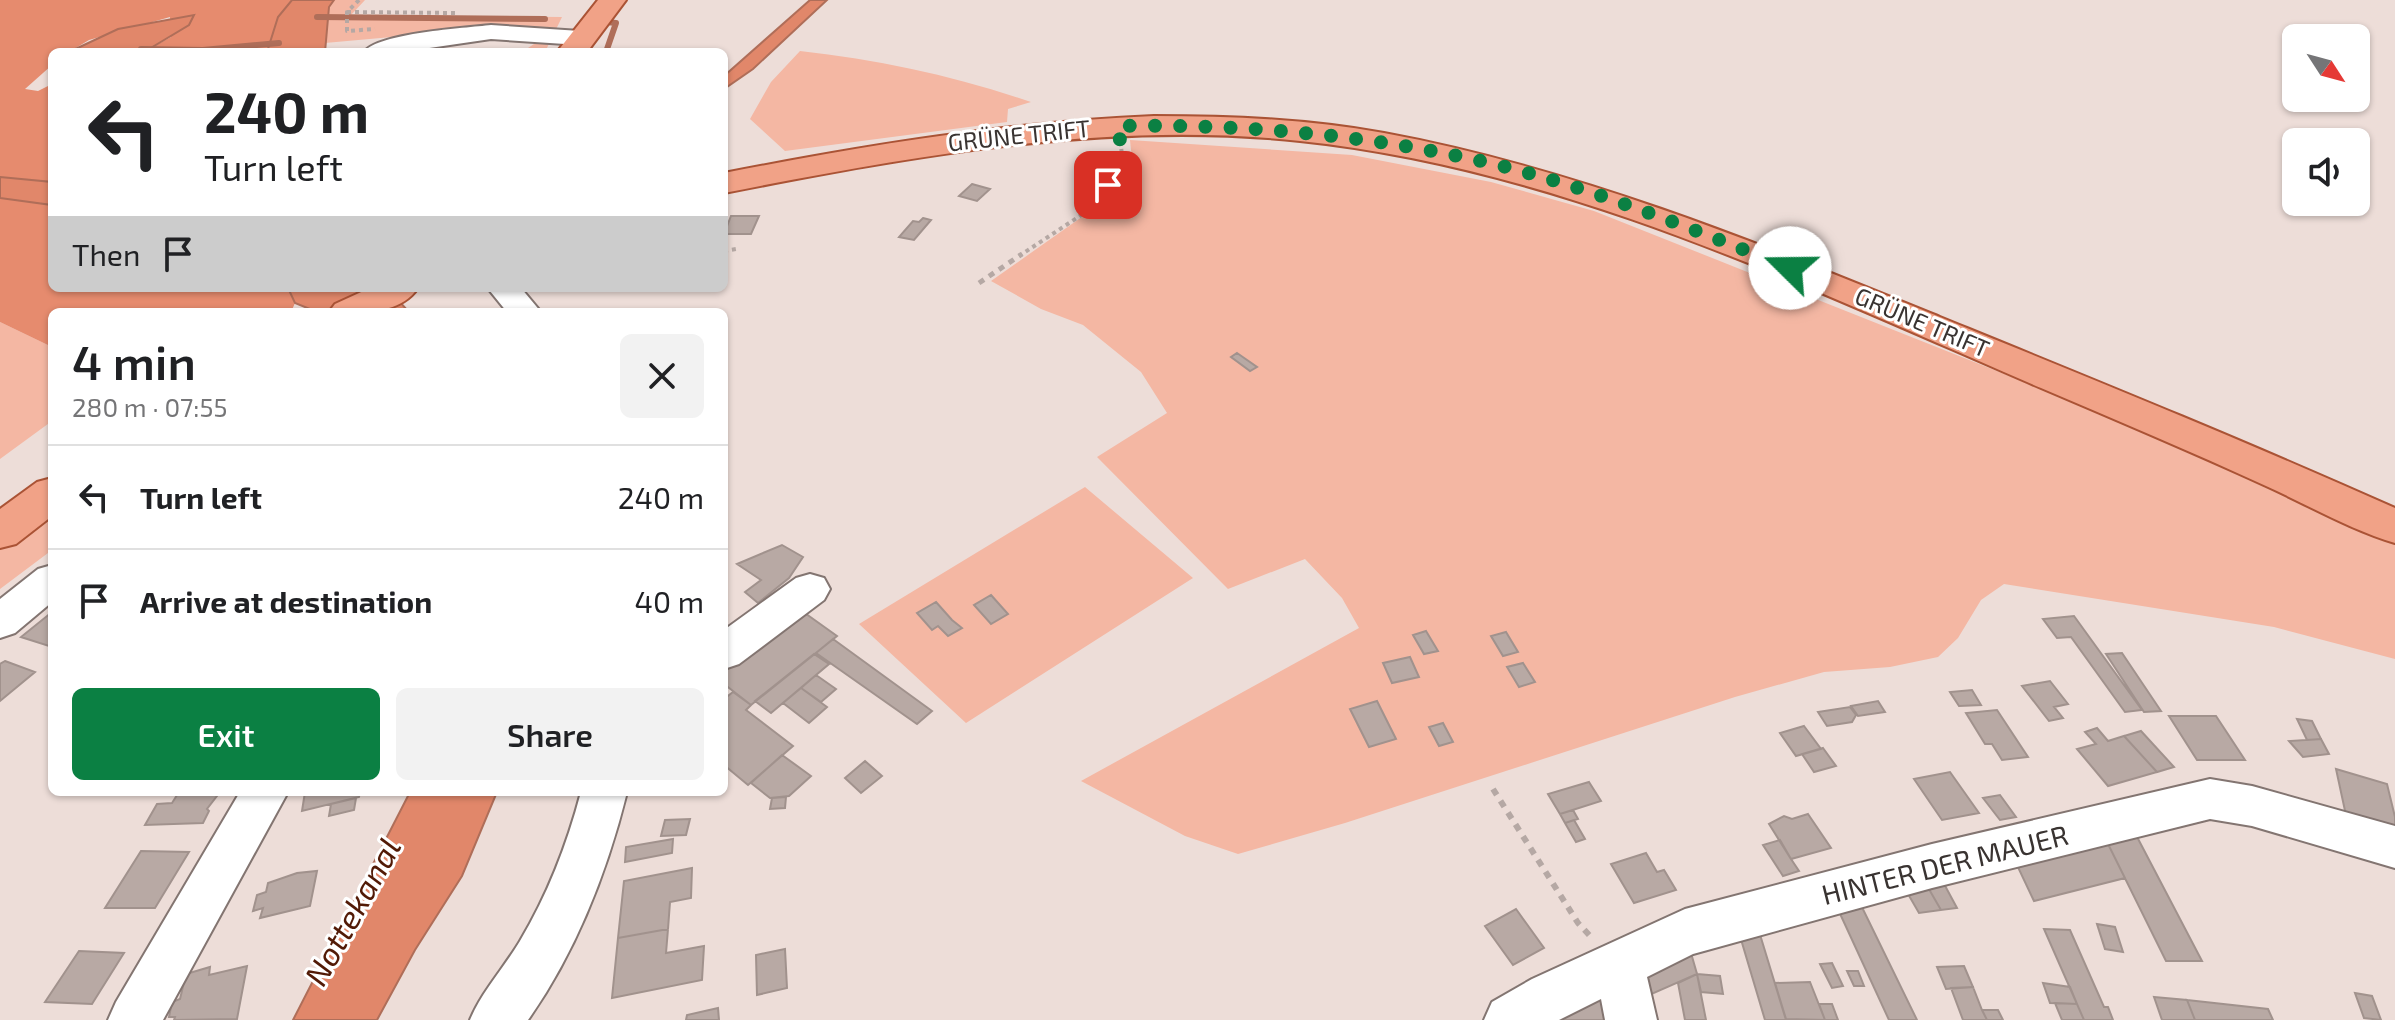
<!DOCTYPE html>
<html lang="en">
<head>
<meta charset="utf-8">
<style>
	body { margin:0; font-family:"Exo 2",sans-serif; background:#f2f2f2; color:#202124; height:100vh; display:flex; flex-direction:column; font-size:30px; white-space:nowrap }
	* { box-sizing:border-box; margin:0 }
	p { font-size:26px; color:#757577 }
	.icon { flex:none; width:44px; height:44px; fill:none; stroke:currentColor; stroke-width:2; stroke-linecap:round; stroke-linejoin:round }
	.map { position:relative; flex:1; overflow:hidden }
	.panel { position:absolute; left:48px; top:308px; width:680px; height:488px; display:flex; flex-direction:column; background:#fff; border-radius:12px; box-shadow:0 2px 6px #0004 }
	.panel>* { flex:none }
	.hud { position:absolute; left:48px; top:48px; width:680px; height:244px; border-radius:12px; box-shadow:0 2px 6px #0004; background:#fff; color:#202124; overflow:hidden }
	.needle { width:52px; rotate:126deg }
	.buttons { position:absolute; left:2282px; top:24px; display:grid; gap:16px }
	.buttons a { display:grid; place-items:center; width:88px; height:88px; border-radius:12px; background:#fff; box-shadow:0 2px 6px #0004; font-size:40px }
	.pin { position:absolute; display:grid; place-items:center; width:68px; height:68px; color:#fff; margin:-34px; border-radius:16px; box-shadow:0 4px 12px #0006 }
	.me { position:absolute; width:88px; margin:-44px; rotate:292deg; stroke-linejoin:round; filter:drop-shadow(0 0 6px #0008) }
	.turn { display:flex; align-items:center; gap:28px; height:168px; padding:0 24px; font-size:36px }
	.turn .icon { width:104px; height:104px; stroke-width:2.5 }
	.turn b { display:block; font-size:56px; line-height:68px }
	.then { display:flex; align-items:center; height:76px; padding:0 24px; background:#0003; gap:16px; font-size:30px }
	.round { display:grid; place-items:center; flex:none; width:84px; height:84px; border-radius:12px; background:#f2f2f2 }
	.headline { display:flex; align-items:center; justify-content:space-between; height:136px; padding:0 24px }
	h1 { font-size:48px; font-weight:600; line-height:60px }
	.primary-button { display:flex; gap:16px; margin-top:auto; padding:16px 24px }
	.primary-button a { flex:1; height:92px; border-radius:12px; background:#0b8043; color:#fff; font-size:32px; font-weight:600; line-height:92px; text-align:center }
	.primary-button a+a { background:#f2f2f2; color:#202124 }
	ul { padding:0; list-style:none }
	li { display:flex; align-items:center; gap:24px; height:104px; padding:0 24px; border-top:2px solid #e0e0e0 }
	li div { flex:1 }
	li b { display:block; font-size:30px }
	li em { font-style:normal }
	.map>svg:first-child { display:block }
	.green { fill:#f4b7a3 }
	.forest { fill:#e68b6e }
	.water { fill:#e1876a; stroke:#af6e59; stroke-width:2 }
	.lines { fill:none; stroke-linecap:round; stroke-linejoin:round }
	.stream { stroke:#af6e59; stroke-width:6 }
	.building { fill:#b8a9a4; stroke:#a1928d; stroke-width:2 }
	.minor-casing { stroke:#837571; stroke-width:4 }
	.major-casing { stroke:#aa5335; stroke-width:4 }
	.path-far2 { stroke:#b5a8a4; stroke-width:4; stroke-dasharray:4 4; stroke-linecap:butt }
	.path-far1 { stroke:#b5a8a4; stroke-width:5; stroke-dasharray:6 6; stroke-linecap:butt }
	.path { stroke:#b5a8a4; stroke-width:6; stroke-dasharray:7 7; stroke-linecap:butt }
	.minor { fill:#fff; fill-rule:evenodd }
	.major { fill:#f1a287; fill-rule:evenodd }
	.route { stroke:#0b8043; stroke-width:14; stroke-dasharray:0 25.2 }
	.labels { text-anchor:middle; stroke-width:6; stroke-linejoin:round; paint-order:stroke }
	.street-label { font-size:24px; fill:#393331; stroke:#fff }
	.near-street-label { font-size:28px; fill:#393331; stroke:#fff }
	.near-water-label { font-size:32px; font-style:italic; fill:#521a06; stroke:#fff }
</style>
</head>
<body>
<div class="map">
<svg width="2395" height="1020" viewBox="0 0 2395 1020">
	<rect width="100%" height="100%" fill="#edddd8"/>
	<path class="green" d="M334 0H365L351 15 562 17 545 52H522L549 34 492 28 325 43 329 7Z
		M800 51C880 60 955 76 1031 102L1008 109 1007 122 785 151 750 119 771 82Z
		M1130 140 1352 155 1491 182 1594 211 2354 513 2395 533V659L2274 627 2004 584 1981 600 1958 638 1938 657 1890 667 1824 672 1735 697 1345 823 1238 854 1185 836 1081 781 1359 628 1342 598 1305 559 1228 589 1097 457 1167 413 1141 372 1083 325 1041 309 991 281 1096 207 1132 160Z
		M0 322 52 347V421L0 459Z
		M1085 487 1193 578 966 723 859 624Z
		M52 510V550L0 589V550Z"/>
	<path class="forest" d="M0 0H292L278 17 267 52H144L171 37 170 17 89 40 69 52H52V65L25 89 38 91 52 84V182L0 177Z
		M0 198 52 205V288H288L295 303 291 312H52V347L0 322Z"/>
	<path class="water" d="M292 0H334L329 7 325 52H267L278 17Z
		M810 0H827L753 69 724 89V76Z
		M194 15 189 25 144 52H69L118 29Z
		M0 177 52 182V205L0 198Z
		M288 288H387L409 312H317L295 303Z
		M410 792H497L462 876 415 950 377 1020H293Z"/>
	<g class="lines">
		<path class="stream" d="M317 17 545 19
			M606 22 616 23 606 52
			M141 49 203 50 279 43"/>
	</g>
	<path class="building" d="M972 184 990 189 977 201 959 196Z
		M731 216H759L751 234H724Z
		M923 218 931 220 914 240 899 237 913 221 919 222Z
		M1237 353 1257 367 1250 371 1231 357Z
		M782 545 803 557 789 578 758 603 745 592 761 580 737 564Z
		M991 595 1008 614 991 624 974 605Z
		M936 602 952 620 962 628 948 636 938 626 932 630 917 613Z
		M802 611 837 636 751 705 724 684V672Z
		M52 612V647L21 637Z
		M2074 616 2142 710 2125 712 2071 637 2057 638 2043 619Z
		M1426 631 1438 651 1424 654 1413 635Z
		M1506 632 1518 652 1503 656 1491 636Z
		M833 639 932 711 917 724 816 653Z
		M2122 653 2161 711 2144 712 2106 654Z
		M814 654 829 664 771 713 755 701Z
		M1410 657 1419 677 1392 683 1383 663Z
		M5 661 35 672 0 701V664Z
		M1523 663 1535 682 1519 687 1507 667Z
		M816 675 836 689 821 702 801 688Z
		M2050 681 2068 704 2054 707 2063 718 2049 721 2022 686Z
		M801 688 827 707 809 723 783 703Z
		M1972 690 1981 705 1959 706 1950 692Z
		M733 692 751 705 746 710 793 746 748 785 724 765V699Z
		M1377 701 1396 739 1369 747 1350 709Z
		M1878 701 1885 712 1858 716 1851 706Z
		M1850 707 1856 715 1852 722 1827 726 1818 712Z
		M1997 710 2028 757 2002 760 1992 744H1985L1966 713Z
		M2169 716H2216L2245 760H2197Z
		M2297 719 2312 721 2321 739 2307 740Z
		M1443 723 1453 742 1439 746 1429 727Z
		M1804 726 1821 749 1796 756 1780 733Z
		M2097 728 2108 741 2124 736 2157 772 2108 786 2077 749 2096 744 2085 732Z
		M2141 731 2174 767 2157 772 2124 736Z
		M2321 739 2329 754 2303 757 2289 741Z
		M1823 748 1836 766 1814 772 1802 754Z
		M782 755 811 776 789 796 770 798 751 783Z
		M865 761 882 776 861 793 845 778Z
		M2336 769 2387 784 2395 817V834L2347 820Z
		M1950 772 1979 813 1942 820 1914 779Z
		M1589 782 1601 801 1560 814 1548 794Z
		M179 792H220L207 809 209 811 203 823 145 825 157 804 172 803Z
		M305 792H360L359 797 302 811Z
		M2000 795 2016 817 2000 820 1983 798Z
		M786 797 785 808 770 809 772 798Z
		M356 798 354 810 329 816 331 804Z
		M1573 810 1578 819 1565 823 1560 814Z
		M1808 814 1831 848 1791 859 1769 824 1784 816 1792 819Z
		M690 819 686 835 661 836 665 820Z
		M1574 820 1585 839 1576 842 1565 823Z
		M2135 833 2202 961H2166L2106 840Z
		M673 839 672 853 625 862 626 847Z
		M1780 840 1791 859 1799 871 1783 876 1763 845Z
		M2106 840 2125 878 2034 901 2016 863Z
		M141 851 189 852 155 908H105Z
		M1646 853 1657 872 1664 870 1676 890 1634 903 1611 864Z
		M692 868 691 898 670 902 668 929 618 938 624 881Z
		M317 871 310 906 260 918 263 908 253 911 257 895 266 892 268 883 297 873Z
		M1943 882 1957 908 1941 910 1926 884Z
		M1926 884 1941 910 1919 913 1904 887Z
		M1857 897 1917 1020H1889L1836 905Z
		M1516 909 1544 948 1513 965 1485 926Z
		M2097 924 2115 927 2123 952 2105 949Z
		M1758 928 1786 1020H1765L1740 936Z
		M668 929 666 953 704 946 702 980 612 998 618 938Z
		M2044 929 2070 930 2104 1007H2108L2113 1020H2084Z
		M785 949 787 988 757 995 756 955Z
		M79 951 124 953 92 1004 45 1002Z
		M1691 953 1697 974 1638 1000 1631 979Z
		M1832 963 1843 986 1832 988 1820 964Z
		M247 966 237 1019 174 1020 175 1017H169L172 1002 180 999 186 974 210 967 209 975Z
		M1964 966 1973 987 1946 989 1937 967Z
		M1847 971H1858L1864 986H1854Z
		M1697 974 1706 1020H1685L1678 983Z
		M1697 974 1720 976 1723 994 1701 992Z
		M1810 982 1825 1020 1786 1019 1775 983Z
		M2043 983 2070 987 2077 1004 2050 1003Z
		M1973 987 1982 1010 1987 1020H1963L1951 988Z
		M1607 990 1615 1020H1551Z
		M2355 993 2372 996 2381 1020 2364 1018Z
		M2154 997 2187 1000 2195 1020H2162Z
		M2187 1000 2268 1009 2273 1020H2195Z
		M2055 1003 2077 1004 2084 1020H2062Z
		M1819 1004H1832L1838 1020H1825Z
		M718 1008 719 1020H686L687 1015Z
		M1982 1010H1998L2003 1020H1987Z"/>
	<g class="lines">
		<defs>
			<path id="minor" d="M491 25 580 31 589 33 592 38 589 43 580 45 491 39 402 52H364C378 33 465 28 491 25Z
				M492 288H521L541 312H507L490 291Z
				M52 565V602L15 633 0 638V599L38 569Z
				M810 574 824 578 830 589 824 600 739 664 724 669V630L796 578Z
				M2210 779 2252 786 2395 826V868L2252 826 2210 819 1932 888 1693 954 1647 977 1657 1020H1605L1601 999 1559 1020H1484L1492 1002 1532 979 1685 909 1932 844Z
				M240 792H288L163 1020H108L116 1002Z
				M581 792H627C607 872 576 952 528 1020H470C482 991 504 968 520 941 548 894 567 845 581 792Z"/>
			<path id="major" d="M598 0H626L587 52H557Z
				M1154 116C1231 116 1308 119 1384 133 1578 169 1758 243 1940 317 2092 379 2245 441 2395 508V543C2351 530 2308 505 2266 486 2192 452 2116 420 2041 388 1803 286 1561 168 1300 141 1107 120 913 156 724 193V173C867 145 1009 122 1154 116Z
				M370 288H418C399 316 359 312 329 312L335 304Z
				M52 478V516L16 544 0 548V509L37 482Z"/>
		</defs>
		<use href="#minor" class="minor-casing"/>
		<use href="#major" class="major-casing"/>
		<path class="path-far2" d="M359 0 347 12V31L375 29
			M347 12 456 13
			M724 251 736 249
			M1019 256 1092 208 1123 162 1121 147"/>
		<path class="path-far1" d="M979 283 1022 254"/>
		<path class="path" d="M1493 789 1578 923 1592 938"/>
		<use href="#minor" class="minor"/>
		<use href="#major" class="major"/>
	</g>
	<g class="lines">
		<path class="route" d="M1108 185 1123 162 1118 126C1246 124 1373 135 1498 165 1598 190 1694 230 1790 268"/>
	</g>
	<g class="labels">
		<g class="street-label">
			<text transform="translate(1019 136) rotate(-6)" y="8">GRÜNE TRIFT</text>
			<text transform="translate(1922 323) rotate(23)" y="8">GRÜNE TRIFT</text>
		</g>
		<g class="near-street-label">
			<text transform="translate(1945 865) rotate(-14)" y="10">HINTER DER MAUER</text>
		</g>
		<g class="near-water-label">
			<text transform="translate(353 912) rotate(-61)" y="11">Nottekanal</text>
		</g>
	</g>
</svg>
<div class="buttons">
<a><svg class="needle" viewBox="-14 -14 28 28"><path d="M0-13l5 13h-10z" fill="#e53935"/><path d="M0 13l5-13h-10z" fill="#757577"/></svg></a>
<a><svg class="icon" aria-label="sound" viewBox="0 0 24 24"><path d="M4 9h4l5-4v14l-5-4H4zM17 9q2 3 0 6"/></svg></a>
</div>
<div class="pin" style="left:1108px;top:185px;background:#d93025"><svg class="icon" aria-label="arrive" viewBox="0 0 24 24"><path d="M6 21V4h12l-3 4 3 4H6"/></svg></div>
<svg class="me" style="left:1790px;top:268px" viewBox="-20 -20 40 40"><circle r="19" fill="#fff"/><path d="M0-13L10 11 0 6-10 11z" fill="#0b8043"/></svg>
<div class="hud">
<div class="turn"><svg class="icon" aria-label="left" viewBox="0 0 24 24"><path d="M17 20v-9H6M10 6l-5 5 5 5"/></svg><div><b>240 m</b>Turn left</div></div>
<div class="then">Then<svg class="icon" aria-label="arrive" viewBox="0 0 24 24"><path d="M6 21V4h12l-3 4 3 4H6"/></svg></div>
</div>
<section class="panel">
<div class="headline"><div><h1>4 min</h1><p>280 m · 07:55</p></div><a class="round"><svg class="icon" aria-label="close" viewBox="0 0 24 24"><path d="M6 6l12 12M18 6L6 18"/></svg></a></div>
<ul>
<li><svg class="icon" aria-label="left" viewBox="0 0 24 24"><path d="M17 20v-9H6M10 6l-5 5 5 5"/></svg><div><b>Turn left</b></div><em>240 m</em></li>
<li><svg class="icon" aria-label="arrive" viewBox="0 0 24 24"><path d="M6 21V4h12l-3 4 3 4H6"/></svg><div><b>Arrive at destination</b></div><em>40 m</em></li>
</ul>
<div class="primary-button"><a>Exit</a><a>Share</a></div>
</section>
</div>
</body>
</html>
